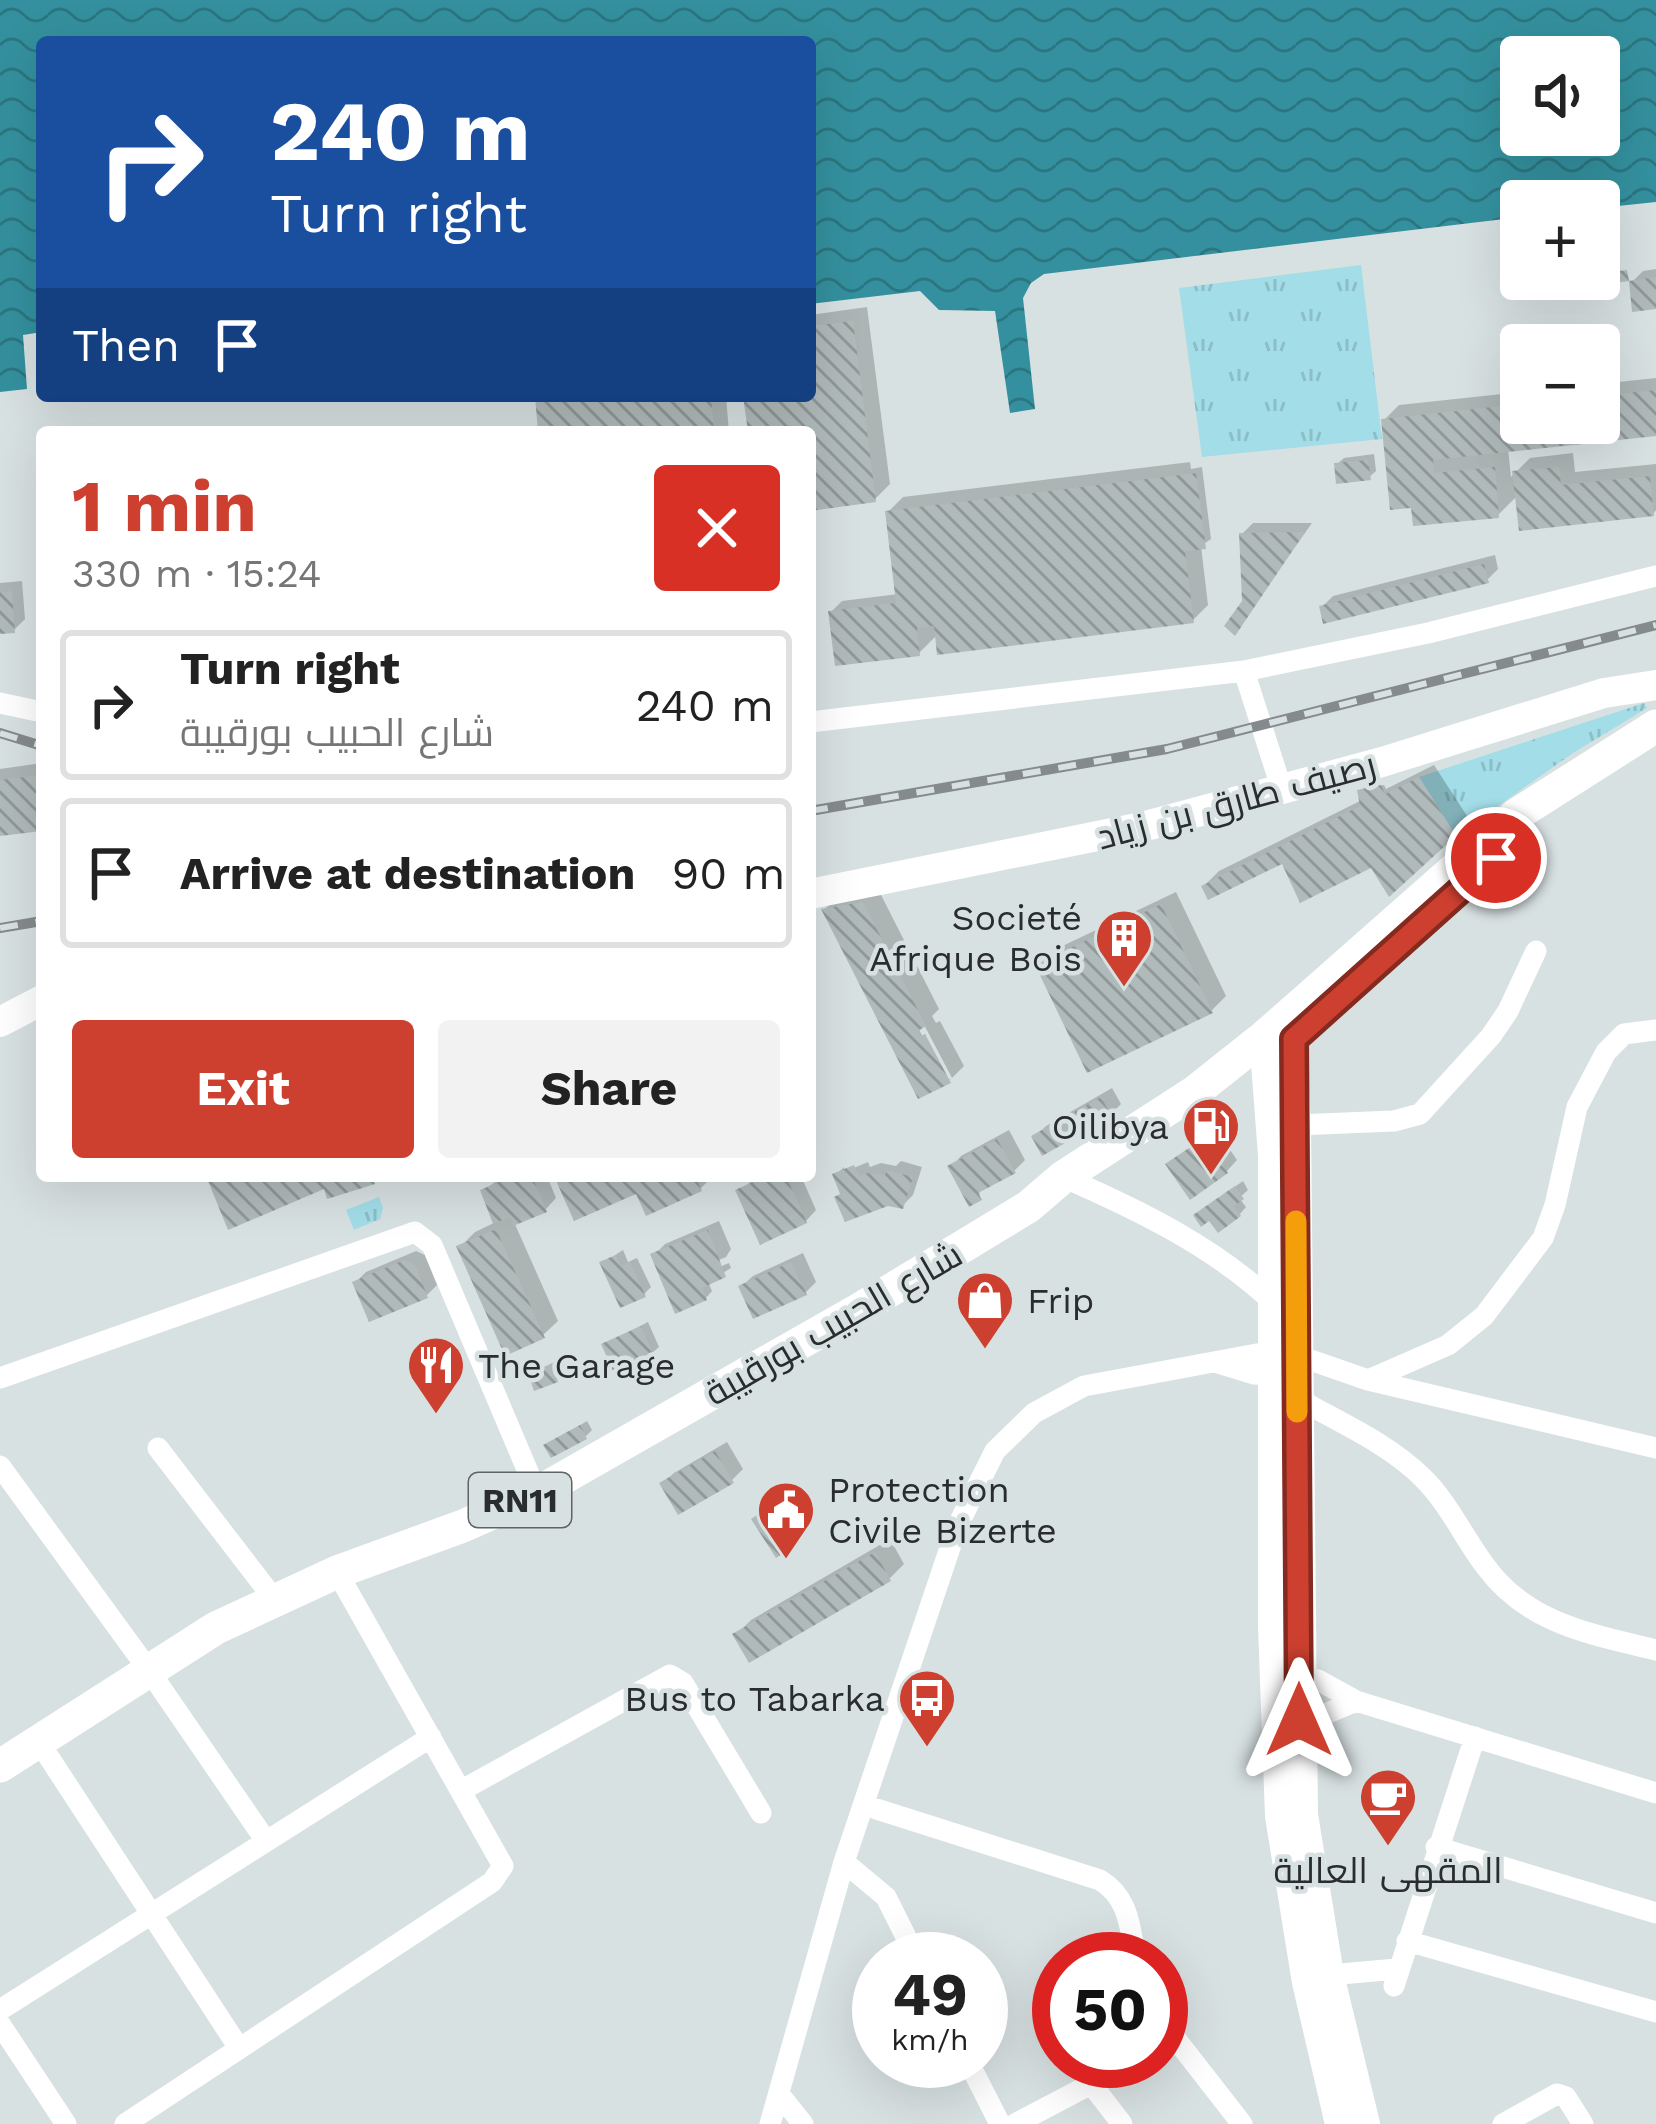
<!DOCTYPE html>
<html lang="en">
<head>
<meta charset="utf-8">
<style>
	body { margin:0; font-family:"Work Sans",Cairo,sans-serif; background:#f2f2f2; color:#222; height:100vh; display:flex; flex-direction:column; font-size:45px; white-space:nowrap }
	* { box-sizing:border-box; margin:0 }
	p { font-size:39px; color:#767676 }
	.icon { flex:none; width:66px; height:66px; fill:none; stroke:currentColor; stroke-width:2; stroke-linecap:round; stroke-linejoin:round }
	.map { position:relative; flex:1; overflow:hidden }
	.sheet { position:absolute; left:36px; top:426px; width:780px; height:756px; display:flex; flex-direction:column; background:#fff; border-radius:12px; box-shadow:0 12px 48px #0002 }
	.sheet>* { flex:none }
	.hud { position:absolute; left:36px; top:36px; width:780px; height:366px; border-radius:12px; box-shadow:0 12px 48px #0002; background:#1a4fa0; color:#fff; overflow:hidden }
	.tools { position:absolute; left:1500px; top:36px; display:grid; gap:24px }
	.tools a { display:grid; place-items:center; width:120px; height:120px; border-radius:12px; background:#fff; box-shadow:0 12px 48px #0002; font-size:60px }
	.speed { position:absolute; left:852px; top:1932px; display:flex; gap:24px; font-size:60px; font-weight:700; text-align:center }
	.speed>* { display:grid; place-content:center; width:156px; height:156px; border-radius:50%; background:#fff; box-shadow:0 12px 48px #0002; line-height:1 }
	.speed small { font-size:30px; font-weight:400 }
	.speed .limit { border:18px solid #d22; background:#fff; color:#111 }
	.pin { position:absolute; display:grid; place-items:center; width:102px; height:102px; color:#fff; margin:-51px; border:6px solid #fff; border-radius:50%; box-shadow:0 3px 12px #0007 }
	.me { position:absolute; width:132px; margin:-66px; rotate:0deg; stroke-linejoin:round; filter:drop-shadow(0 0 9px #0008) }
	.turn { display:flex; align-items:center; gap:42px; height:252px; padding:0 36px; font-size:54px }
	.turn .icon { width:156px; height:156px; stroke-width:2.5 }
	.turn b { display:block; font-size:84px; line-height:102px }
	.then { display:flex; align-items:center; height:114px; padding:0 36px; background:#0003; gap:24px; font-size:45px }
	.round { display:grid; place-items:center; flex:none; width:126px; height:126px; border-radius:12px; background:#f2f2f2 }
	.head { display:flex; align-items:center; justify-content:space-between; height:204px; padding:0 36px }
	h1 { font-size:72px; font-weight:700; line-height:90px; color:#cd4030 }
	.button { display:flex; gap:24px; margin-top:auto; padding:24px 36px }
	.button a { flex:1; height:138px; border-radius:12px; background:#cd4030; color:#fff; font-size:48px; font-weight:700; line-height:138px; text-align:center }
	.button a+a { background:#f2f2f2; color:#222 }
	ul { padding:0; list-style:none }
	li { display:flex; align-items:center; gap:36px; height:150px; margin:0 24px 18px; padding:0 12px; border:6px solid #e0e0e0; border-radius:12px }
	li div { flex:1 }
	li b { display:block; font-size:45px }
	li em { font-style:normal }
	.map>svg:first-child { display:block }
	.grass { fill:url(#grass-tufts) }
	.water { fill:url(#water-waves); fill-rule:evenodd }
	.shadow { fill:#0003 }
	.building { fill:url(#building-back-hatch) }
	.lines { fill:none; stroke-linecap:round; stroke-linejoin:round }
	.minor { stroke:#fff; stroke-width:21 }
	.secondary { stroke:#fff; stroke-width:30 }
	.primary { stroke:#fff; stroke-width:33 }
	.rail-casing { stroke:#858b8c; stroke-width:10 }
	.rail { stroke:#d8e1e2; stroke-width:6; stroke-dasharray:18; stroke-linecap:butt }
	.route-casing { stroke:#852a1f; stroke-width:30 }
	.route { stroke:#cd4030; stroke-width:21 }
	.slow { stroke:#f59e0b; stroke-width:21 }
	.labels { text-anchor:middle; stroke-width:9; stroke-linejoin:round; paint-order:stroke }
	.shield { fill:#d8e1e2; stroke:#5e6363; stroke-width:3 }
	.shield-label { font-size:33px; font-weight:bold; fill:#292d2d }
	.street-label { font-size:36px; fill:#292d2d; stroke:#d8e1e2 }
	.poi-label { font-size:36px; fill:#292d2d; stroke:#d8e1e2; text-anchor:end }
</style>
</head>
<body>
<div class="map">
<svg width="1656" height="2124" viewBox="0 0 1656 2124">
	<defs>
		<pattern id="grass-tufts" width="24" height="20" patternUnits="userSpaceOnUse" patternTransform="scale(3)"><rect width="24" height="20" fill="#a3dde8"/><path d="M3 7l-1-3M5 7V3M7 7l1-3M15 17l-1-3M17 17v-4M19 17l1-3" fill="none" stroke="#8cbec7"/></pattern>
		<pattern id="water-waves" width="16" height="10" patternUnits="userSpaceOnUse" patternTransform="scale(3)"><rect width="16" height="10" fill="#34909e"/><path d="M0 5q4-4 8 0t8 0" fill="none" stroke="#2c7681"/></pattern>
		<pattern id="building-back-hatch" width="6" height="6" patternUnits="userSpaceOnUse" patternTransform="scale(3)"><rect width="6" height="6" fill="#b1babb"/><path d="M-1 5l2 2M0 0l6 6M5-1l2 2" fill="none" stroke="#909898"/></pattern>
	</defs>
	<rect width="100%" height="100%" fill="#d8e1e2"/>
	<path class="grass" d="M1361 265 1382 439 1202 457 1179 288Z
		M1644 703 1647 708 1573 753 1456 836 1419 777Z
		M379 1197 383 1208 380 1219 354 1230 346 1210Z"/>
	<path class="water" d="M0 0H1656V202L1599 208V201H1521V217L1044 274 1031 283 1023 298 1035 409 1010 413 995 311 939 310 920 291 810 304V42H42V332L23 335 27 389 0 392ZM1521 57H1599V135H1521Z"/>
	<path class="shadow" d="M1656 269V306L1632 282 1643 271Z
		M867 307 890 484 875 499 810 508V432H751L746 396H810V315Z
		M1656 378V433L1508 449 1511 477 1530 458 1573 453 1575 472 1656 464V510L1653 514 1518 495 1498 515 1414 504 1384 420 1399 405 1521 392V423H1599V384Z
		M538 396H726L729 432H541Z
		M1374 454 1376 471 1369 477 1337 464 1344 458Z
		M1190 462 1191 469 1202 467 1211 539 1201 546 1208 605 1193 620 938 634 919 653 831 612 842 601 898 594 888 512 903 497Z
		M1253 523H1312L1235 632 1245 602 1242 534Z
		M1495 555 1498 569 1487 580 1322 607 1333 596Z
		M22 581 25 619 14 630 0 631V583Z
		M42 763V828L0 833V769Z
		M1434 765 1469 819 1454 834 1373 864 1284 860 1204 886 1219 871 1362 800 1363 789 1384 785 1386 789Z
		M878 889 939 1009 932 1016 936 1023 940 1021 964 1066 952 1078 921 1019 915 1022 945 1079H951L919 1095 824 910 839 895Z
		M1176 892 1226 996 1211 1011 1039 965 1054 950Z
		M1112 1088 1121 1104 1110 1115 1035 1137 1046 1126Z
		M1216 1129 1237 1160 1227 1171 1169 1164Z
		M1009 1130 1025 1160 1014 1171 979 1189 980 1198 951 1167 961 1156Z
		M901 1161 922 1167 913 1195 902 1206 843 1193 836 1175 844 1167V1172L868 1162 870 1167 881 1163 896 1166Z
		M503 1176H547L556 1198 546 1209 514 1222 558 1321 543 1335 460 1247 475 1232 496 1222 483 1191Z
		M558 1176H704L707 1182 700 1189 640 1194Z
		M758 1176H801L816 1210 806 1221 739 1191Z
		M1243 1181 1248 1190 1239 1198 1246 1207 1240 1214 1210 1217 1203 1209Z
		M719 1221 731 1249 726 1257 671 1281V1287L729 1263 731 1268 708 1282 712 1291 706 1298 677 1310 654 1255 665 1244Z
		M623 1250 628 1262 637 1258 651 1287 644 1294 603 1263Z
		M416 1251 425 1255 437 1285 426 1296 356 1282 366 1272Z
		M803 1253 816 1282 805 1293 742 1286 753 1276Z
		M648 1322 659 1347 652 1353 605 1344Z
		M558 1360 563 1372 556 1379 531 1374Z
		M587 1421 592 1430 585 1437 547 1445Z
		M727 1442 743 1469 732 1480 663 1483 674 1473Z
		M779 1502 800 1537 794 1544 761 1513Z
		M890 1539 904 1564 890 1578 736 1635 751 1620Z"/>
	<path class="building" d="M1627 270 1629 281 1603 284 1602 273Z
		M1656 277V309L1632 312 1629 281Z
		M853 321 876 502 810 511V432H748L743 396H810V326Z
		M1656 390V436L1433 460 1434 473 1495 467 1499 518 1413 526 1411 508 1390 510 1381 419 1521 404V423H1599V396Z
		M535 396H711L714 432H538Z
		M1368 460 1371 480 1336 484 1334 463Z
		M1559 467 1561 485 1650 476 1654 516 1519 531 1512 471Z
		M1196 473 1206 549 1185 551 1194 623 937 655 934 626 917 628 920 656 835 666 828 611 896 603 885 511Z
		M1305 532 1235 636 1224 626 1242 601 1239 533Z
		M1484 564 1489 583 1323 624 1319 606Z
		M12 591 15 633 0 634V592Z
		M42 775V831L0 836V780Z
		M1419 777 1456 836 1389 897 1371 868 1300 903 1282 864 1208 900 1201 886 1360 806 1357 790 1381 785 1385 794Z
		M863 902 926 1026 918 1031 921 1036 925 1034 951 1083 918 1099 821 909Z
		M1161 904 1213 1013 1087 1073 1035 965Z
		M1101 1097 1112 1117 1042 1156 1031 1136Z
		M1204 1138 1228 1173 1190 1200 1165 1164Z
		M997 1139 1016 1173 978 1193 982 1200 969 1207 947 1166Z
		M854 1165 859 1176 868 1173 885 1175 887 1170 913 1177 903 1209 888 1206 845 1222 834 1197 840 1194 832 1174Z
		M206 1176H316L318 1181 329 1176H372L375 1184 327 1199 324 1189 228 1230Z
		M513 1176H532L547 1212 513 1226 510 1217 493 1224 480 1190Z
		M554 1176H695L702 1191 646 1216 636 1194 574 1221Z
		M766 1176H786L807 1223 760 1245 735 1190Z
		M1235 1186 1244 1199 1234 1206 1241 1216 1218 1233 1209 1221 1201 1227 1193 1215Z
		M496 1229 545 1338 505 1356 456 1246Z
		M708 1230 726 1277 702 1288 707 1300 675 1314 650 1254Z
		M616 1255 621 1266 630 1262 646 1297 620 1308 599 1262Z
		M404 1260 415 1265 428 1298 369 1322 352 1282Z
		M791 1262 807 1295 753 1319 738 1286Z
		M641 1326 654 1356 614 1373 601 1344Z
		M552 1364 558 1382 534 1391 528 1373Z
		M580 1425 587 1439 551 1458 543 1445Z
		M715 1451 734 1483 678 1515 659 1483Z
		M771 1506 796 1546 776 1558 751 1519Z
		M875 1552 891 1581 749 1663 732 1634Z"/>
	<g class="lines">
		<path class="minor" d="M1244 671 1282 790
			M0 703 42 712
			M810 722 1244 671 1428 633 1656 576
			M1296 1125 1394 1121 1420 1114 1491 1036 1508 1011 1536 951
			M1063 1177C1139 1210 1217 1248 1277 1306
			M1218 1363 1254 1374 1281 1376
			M0 1378 415 1232 432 1245 537 1493
			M1368 1380 1448 1345 1484 1316 1543 1238 1555 1205 1577 1107 1606 1052 1624 1034 1656 1030
			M1297 1398C1338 1422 1388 1443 1422 1477 1448 1502 1464 1538 1486 1567 1528 1624 1591 1634 1656 1650
			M158 1448 274 1599
			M0 1466 148 1669 266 1841
			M1292 1677 1318 1680 1356 1701 1656 1793
			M1288 1719 1316 1718 1356 1701
			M39 1742 239 2048
			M462 1790 670 1675 683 1683 761 1813
			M864 1805 1100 1880C1129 1897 1130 1928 1136 1959
			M1436 1847 1656 1913
			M844 1862 886 1897 917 1959
			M1407 1941 1656 2012
			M1329 1975 1397 1969
			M1394 1986 1475 1737
			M0 2010 431 1737
			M0 2024 66 2124
			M1161 2046 1175 2038 1242 2124
			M968 2061 1000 2124
			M1092 2085 1122 2124
			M779 2094 803 2124
			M125 2124 492 1882 503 1866 337 1572
			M770 2124 844 1862 957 1527 995 1451 1034 1413 1084 1386 1273 1351 1296 1355 1368 1380 1656 1448
			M1015 2124 1135 2061
			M1503 2124 1557 2094 1566 2097 1583 2124"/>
		<path class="secondary" d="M810 894 1142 827 1382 762 1604 693 1656 685
			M1290 1016 1296 1125 1303 1815 1329 1975 1365 2124
			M0 1022 42 1000
			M1264 1037 1273 1155V1626L1280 1816 1307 1982 1340 2124"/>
		<path class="primary" d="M0 1766 216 1628 337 1572 463 1526 537 1493 858 1310 1028 1207 1063 1177 1196 1091 1264 1037 1516 815 1656 726"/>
		<defs>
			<path id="rail" d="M0 733 42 746
				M810 811 1167 749 1656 625
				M0 928 42 921"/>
		</defs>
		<use href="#rail" class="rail-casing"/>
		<use href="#rail" class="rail"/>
	</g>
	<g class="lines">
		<defs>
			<path id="route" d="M1299 1720 1294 1039 1496 858"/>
		</defs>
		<use href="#route" class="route-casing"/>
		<use href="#route" class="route"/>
		<path class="slow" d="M1296 1221 1297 1412"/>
	</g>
	<defs>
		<symbol id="building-pin" viewBox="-11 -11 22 30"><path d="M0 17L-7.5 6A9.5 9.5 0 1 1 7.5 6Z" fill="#cd4030" stroke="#d8e1e2"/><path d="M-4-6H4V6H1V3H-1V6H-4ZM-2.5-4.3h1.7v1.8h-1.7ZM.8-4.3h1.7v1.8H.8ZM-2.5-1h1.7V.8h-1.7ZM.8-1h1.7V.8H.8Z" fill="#fff"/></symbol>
		<symbol id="fuel-pin" viewBox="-11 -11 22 30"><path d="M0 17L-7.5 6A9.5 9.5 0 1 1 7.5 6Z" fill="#cd4030" stroke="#d8e1e2"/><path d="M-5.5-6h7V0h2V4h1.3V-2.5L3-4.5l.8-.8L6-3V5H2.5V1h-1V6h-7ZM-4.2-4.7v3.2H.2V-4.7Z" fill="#fff"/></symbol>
		<symbol id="shop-pin" viewBox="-11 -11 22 30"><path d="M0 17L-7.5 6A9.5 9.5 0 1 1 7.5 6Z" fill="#cd4030" stroke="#d8e1e2"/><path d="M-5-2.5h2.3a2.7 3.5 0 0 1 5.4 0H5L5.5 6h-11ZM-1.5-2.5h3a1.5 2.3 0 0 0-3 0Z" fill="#fff"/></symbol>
		<symbol id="restaurant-pin" viewBox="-11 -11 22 30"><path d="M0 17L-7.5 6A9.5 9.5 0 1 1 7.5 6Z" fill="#cd4030" stroke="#d8e1e2"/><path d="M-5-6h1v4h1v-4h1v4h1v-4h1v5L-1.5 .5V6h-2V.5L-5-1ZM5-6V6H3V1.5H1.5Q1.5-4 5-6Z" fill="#fff"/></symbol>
		<symbol id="civic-pin" viewBox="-11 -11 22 30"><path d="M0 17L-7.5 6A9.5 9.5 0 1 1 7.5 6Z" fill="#cd4030" stroke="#d8e1e2"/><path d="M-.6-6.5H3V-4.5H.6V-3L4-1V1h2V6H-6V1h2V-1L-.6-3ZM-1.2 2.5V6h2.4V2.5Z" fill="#fff"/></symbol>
		<symbol id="bus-pin" viewBox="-11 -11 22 30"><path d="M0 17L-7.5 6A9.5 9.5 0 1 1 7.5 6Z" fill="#cd4030" stroke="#d8e1e2"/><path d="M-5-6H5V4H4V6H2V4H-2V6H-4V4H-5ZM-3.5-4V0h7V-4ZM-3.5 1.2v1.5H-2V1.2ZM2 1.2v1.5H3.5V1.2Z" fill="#fff"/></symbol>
		<symbol id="cafe-pin" viewBox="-11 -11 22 30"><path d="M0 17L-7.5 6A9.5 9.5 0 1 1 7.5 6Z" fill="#cd4030" stroke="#d8e1e2"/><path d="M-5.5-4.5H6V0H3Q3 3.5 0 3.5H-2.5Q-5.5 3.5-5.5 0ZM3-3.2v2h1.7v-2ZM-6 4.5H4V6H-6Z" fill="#fff"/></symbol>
	</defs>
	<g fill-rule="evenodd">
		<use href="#building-pin" x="1091" y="905" width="66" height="90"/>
		<use href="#fuel-pin" x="1178" y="1093" width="66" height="90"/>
		<use href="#shop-pin" x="952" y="1267" width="66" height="90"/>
		<use href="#restaurant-pin" x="403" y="1332" width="66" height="90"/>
		<use href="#civic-pin" x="753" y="1477" width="66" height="90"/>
		<use href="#bus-pin" x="894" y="1665" width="66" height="90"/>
		<use href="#cafe-pin" x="1355" y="1764" width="66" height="90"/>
	</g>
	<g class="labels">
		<rect class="shield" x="469" y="1473" width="102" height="54" rx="9"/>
		<g class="shield-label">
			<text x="520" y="1512">RN11</text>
		</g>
		<g class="street-label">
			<text transform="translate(1236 800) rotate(-15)" y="13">رصيف طارق بن زياد</text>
			<text transform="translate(833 1323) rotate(-30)" y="13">شارع الحبيب بورقيبة</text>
		</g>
		<g class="poi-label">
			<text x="1082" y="930">Societé<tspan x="1082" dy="41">Afrique Bois</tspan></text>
			<text x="1169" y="1139">Oilibya</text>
			<text x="1027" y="1313" text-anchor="start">Frip</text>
			<text x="478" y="1378" text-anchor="start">The Garage</text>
			<text x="828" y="1502" text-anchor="start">Protection<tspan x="828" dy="41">Civile Bizerte</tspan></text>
			<text x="885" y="1711">Bus to Tabarka</text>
			<text x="1388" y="1883" text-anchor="middle">المقهى العالية</text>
		</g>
	</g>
</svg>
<div class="tools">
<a><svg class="icon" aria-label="sound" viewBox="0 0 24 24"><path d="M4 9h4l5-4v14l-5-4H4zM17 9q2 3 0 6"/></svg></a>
<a>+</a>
<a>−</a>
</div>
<div class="speed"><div>49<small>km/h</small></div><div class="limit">50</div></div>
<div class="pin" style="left:1496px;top:858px;background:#d93025"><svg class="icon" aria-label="arrive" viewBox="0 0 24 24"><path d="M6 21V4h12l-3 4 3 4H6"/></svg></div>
<svg class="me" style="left:1299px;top:1720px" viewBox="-20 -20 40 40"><path d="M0-17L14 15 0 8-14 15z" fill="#cd4030" stroke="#fff" stroke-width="4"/></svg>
<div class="hud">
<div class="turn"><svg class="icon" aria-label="right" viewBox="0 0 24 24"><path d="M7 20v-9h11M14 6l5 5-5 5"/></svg><div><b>240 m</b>Turn right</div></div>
<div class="then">Then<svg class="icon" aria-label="arrive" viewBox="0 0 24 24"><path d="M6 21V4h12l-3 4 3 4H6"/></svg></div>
</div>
<section class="sheet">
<div class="head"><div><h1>1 min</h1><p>330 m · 15:24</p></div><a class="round" style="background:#d93025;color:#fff"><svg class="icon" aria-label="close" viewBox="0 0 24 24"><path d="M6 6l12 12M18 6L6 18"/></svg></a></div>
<ul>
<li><svg class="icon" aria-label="right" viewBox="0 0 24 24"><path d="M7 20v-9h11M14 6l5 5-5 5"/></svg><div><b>Turn right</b><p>شارع الحبيب بورقيبة</p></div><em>240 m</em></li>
<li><svg class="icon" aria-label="arrive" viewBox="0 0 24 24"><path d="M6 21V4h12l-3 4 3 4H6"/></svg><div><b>Arrive at destination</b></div><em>90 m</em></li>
</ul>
<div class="button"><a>Exit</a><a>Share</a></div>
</section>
</div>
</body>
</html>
